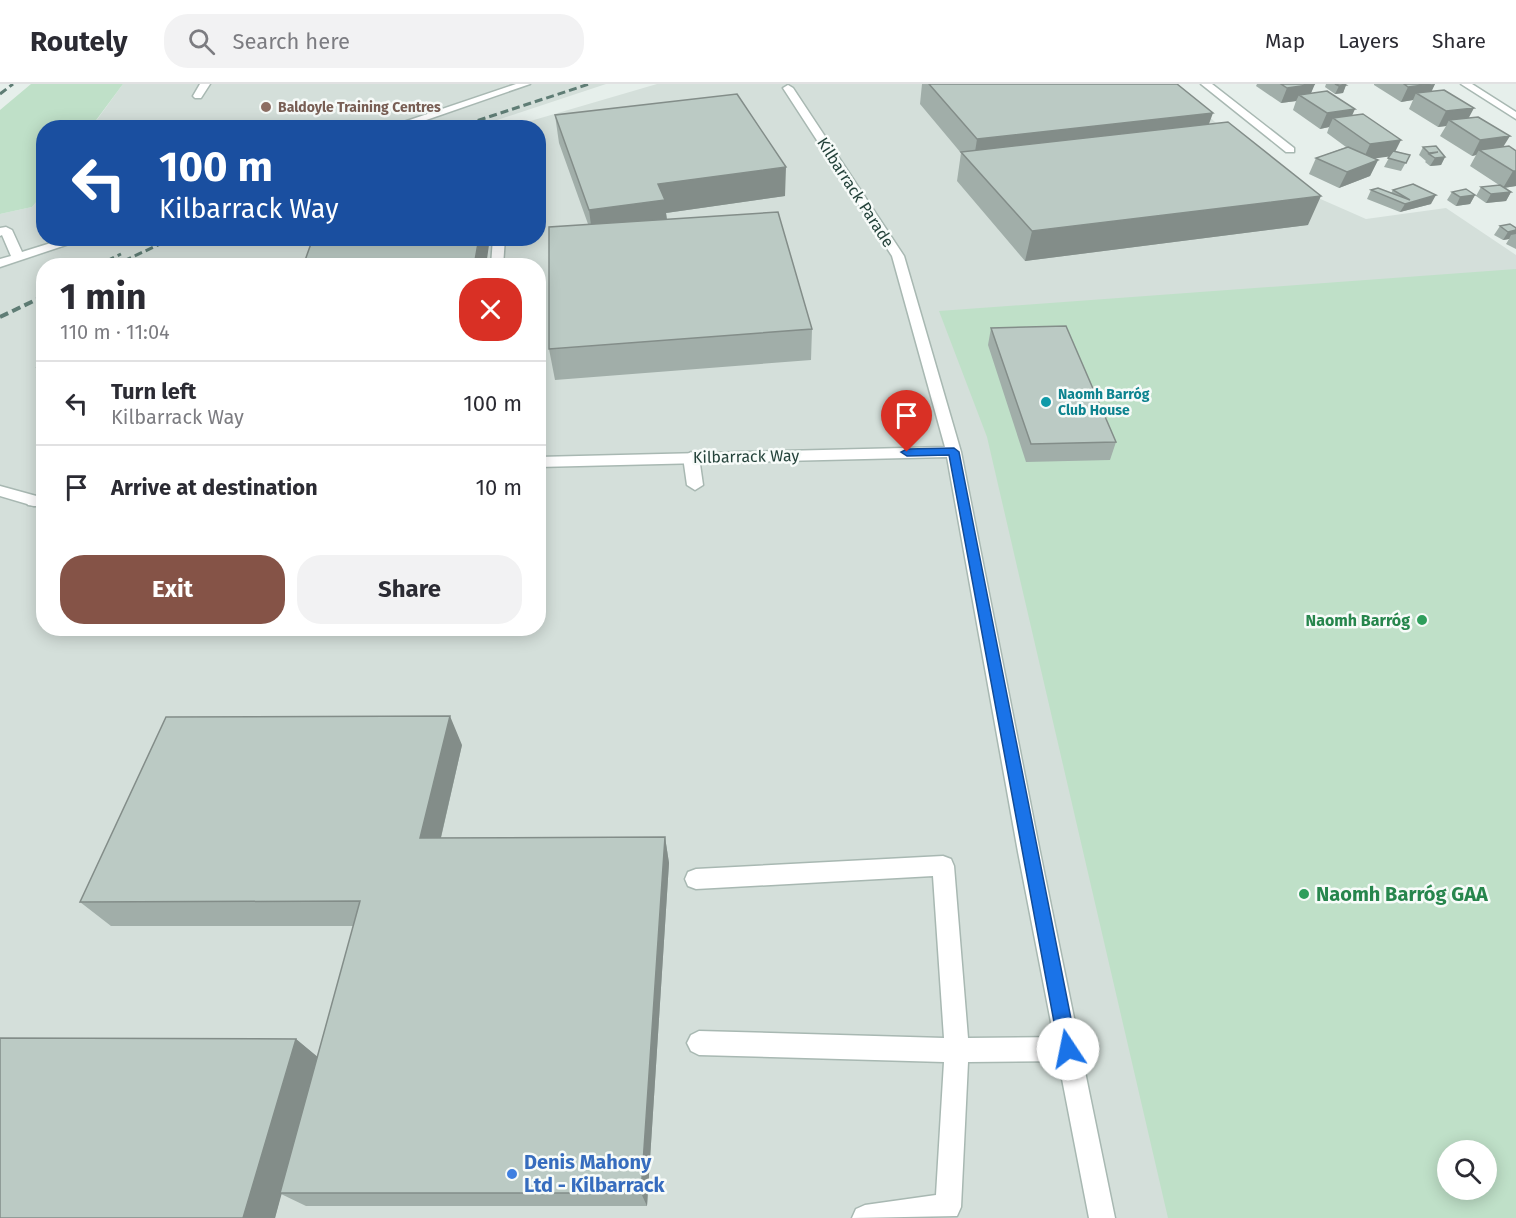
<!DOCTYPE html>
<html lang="en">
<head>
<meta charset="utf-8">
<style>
	body { margin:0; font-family:"Fira Sans",sans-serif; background:#f2f2f3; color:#2b2b33; height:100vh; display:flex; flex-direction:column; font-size:22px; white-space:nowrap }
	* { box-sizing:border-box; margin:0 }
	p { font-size:20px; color:#7c7c81 }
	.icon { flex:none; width:33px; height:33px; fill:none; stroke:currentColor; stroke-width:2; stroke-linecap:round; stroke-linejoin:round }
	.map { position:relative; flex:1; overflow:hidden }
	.panel { position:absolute; left:36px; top:174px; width:510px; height:378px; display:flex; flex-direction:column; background:#fff; border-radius:24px; box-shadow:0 3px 15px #0003 }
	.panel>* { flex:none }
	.hud { position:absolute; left:36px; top:36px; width:510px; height:126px; border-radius:24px; box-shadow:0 3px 15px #0003; background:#1a4fa0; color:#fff; overflow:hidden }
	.tools { position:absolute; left:1437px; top:1056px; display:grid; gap:12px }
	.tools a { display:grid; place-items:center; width:60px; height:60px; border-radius:50%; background:#fff; box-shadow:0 3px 15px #0003; font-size:30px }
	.pin { position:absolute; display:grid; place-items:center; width:51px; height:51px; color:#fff; margin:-62px -26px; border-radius:50% 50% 50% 0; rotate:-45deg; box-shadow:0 0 6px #0007 }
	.pin .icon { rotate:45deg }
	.me { position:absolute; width:66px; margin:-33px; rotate:349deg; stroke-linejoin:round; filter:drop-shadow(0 0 4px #0008) }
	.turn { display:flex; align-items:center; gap:21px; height:126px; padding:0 24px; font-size:27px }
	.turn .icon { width:78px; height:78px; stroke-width:2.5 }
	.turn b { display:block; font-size:42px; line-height:51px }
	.round { display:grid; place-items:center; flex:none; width:63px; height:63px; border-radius:24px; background:#f2f2f3 }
	.overview { display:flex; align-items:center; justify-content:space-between; height:102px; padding:0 24px }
	h1 { font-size:36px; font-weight:700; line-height:45px }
	.button { display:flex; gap:12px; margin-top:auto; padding:12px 24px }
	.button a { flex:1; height:69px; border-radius:24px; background:#855347; color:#fff; font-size:24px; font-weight:700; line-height:69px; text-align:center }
	.button a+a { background:#f2f2f3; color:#2b2b33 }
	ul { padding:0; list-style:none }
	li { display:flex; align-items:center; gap:18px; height:84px; padding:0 24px; border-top:2px solid #e1e1e2 }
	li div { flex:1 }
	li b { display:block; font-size:22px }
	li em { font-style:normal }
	header { display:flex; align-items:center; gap:36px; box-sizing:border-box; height:84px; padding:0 30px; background:#fff; border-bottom:2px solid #e1e1e2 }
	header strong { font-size:28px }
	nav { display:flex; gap:33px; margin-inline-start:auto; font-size:21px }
	.search { width:420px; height:54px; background:#f2f2f3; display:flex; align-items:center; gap:15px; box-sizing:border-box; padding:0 21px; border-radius:24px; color:#7c7c81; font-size:22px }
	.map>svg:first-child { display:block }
	.built { fill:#d4dfda; fill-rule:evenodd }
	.green { fill:#bfe0c8; fill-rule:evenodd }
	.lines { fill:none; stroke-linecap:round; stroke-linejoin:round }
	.lane-casing { stroke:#a8b8b2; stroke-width:3 }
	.street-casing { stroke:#a8b8b2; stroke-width:3 }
	.lane { fill:#fff; fill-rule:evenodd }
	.street { fill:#fff; fill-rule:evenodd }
	.rail-far1 { stroke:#5f7d75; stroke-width:3; stroke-dasharray:8 4; stroke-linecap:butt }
	.rail { stroke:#5f7d75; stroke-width:4; stroke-dasharray:9 4.5; stroke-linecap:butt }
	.wall { fill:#a1aea9 }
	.shaded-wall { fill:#838d89 }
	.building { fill:#bbcac4; stroke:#838d89; stroke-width:1.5 }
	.route { fill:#1a73e8; stroke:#114b97; stroke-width:1.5 }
	.education-dot { fill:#8d6e63; stroke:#f7fbf9; stroke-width:2 }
	.culture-dot { fill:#0f9aa8; stroke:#f7fbf9; stroke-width:2 }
	.leisure-dot { fill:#2e9e5b; stroke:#f7fbf9; stroke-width:2 }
	.shop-dot { fill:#3f7fe0; stroke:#f7fbf9; stroke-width:2 }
	.labels { text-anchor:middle; stroke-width:5; stroke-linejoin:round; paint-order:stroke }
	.far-education-label { font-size:14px; font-weight:bold; fill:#785e54; stroke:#f7fbf9; text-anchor:start }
	.far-culture-label { font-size:14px; font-weight:bold; fill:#0d838f; stroke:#f7fbf9; text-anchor:start }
	.street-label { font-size:16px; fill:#24423a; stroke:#f7fbf9 }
	.leisure-label { font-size:16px; font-weight:bold; fill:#27864d; stroke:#f7fbf9; text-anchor:end }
	.near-leisure-label { font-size:20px; font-weight:bold; fill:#27864d; stroke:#f7fbf9; text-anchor:start }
	.near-shop-label { font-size:20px; font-weight:bold; fill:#366cbe; stroke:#f7fbf9; text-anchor:start }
</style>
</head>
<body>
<header>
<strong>Routely</strong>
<div class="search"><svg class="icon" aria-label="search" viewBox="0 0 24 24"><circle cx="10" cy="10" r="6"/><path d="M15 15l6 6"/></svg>Search here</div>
<nav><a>Map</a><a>Layers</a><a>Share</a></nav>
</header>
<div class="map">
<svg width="1516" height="1134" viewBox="0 0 1516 1134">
	<rect width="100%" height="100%" fill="#e6efeb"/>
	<path class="built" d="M123 0H606L476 43 91 44Z
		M657 0H1175L1275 95 1366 135 1446 124 1516 171V1134H0V130L32 123 43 110 44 154H538V44L510 43ZM44 182H538V544H44ZM1448 1066H1486V1106H1448Z"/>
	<path class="green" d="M31 0H123L91 43 44 44 43 110 32 123 0 130V26Z
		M1516 185V1134H1168L987 353 939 227ZM1448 1066H1486V1106H1448Z"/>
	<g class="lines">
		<defs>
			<path id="lane" d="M200 0H210L201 14H195L193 12Z
				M516 0H530L403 44H386Z
				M6 143 12 146 22 168 67 154H87L0 183V175L11 172 2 151 0 152V144Z
				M493 154H505L503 182H491Z
				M691 368 699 373 703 401 695 406 687 401 683 373Z
				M0 402 40 413 42 417 40 421 34 422 0 412Z
				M943 772 951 775 954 782 968 954 1068 953 1076 957 1080 965 1076 973 1068 977 968 978 961 1123 957 1132 852 1134 856 1125 865 1121 936 1111 944 978 699 971 691 967 687 959 691 951 699 947 944 954 933 792 696 805 688 802 685 795 688 788 696 785Z"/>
			<path id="street" d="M1201 0H1212L1294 64V68H1286Z
				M1461 0H1472L1516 28V35Z
				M788 1 793 4 904 172 961 368 1040 768 1115 1134H1089L1018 768 947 373 538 383V373L945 363 892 172 783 4Z
				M34 412 44 413V423L28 421 26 417 28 413Z"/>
		</defs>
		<use href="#lane" class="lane-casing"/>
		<use href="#street" class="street-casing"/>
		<use href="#lane" class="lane"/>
		<use href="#street" class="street"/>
		<path class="rail-far1" d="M0 10 13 0
			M455 44 589 0
			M96 182 121 170
			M113 182 173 154"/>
		<path class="rail" d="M0 233 44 212"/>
	</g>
	<path class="wall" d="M922 0H1177L1209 40 1308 141 1025 177 957 97 961 69 920 20Z
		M1257 0H1314L1311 9 1352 32 1395 67 1410 71 1401 87 1384 83 1390 72 1374 74 1378 76 1370 92 1339 104 1309 90 1316 74 1346 63 1327 49 1329 43 1320 45 1293 26 1296 17 1281 19 1256 2Z
		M1326 0H1344L1346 1 1343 9 1335 10 1325 3Z
		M1374 0H1435L1431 7 1469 34 1503 63 1516 87V102L1504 104 1511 108 1506 117 1486 119 1476 112 1481 103 1499 101 1470 82 1476 71 1472 72 1440 52 1446 42 1438 43 1409 25 1413 16 1401 18 1374 1Z
		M555 31 785 112 666 129 667 135 812 245 811 276 555 296 549 265 588 140 559 59Z
		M1423 63 1445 73 1441 81 1430 82 1425 78 1426 77 1419 71Z
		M1371 106 1391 109 1393 106 1431 120 1400 128 1367 115Z
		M1452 108 1475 111 1470 120 1456 122 1447 116Z
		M1500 142 1516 144V165L1506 160 1509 155 1503 156 1494 151Z
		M991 244 1116 358 1110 376 1026 378 988 261Z
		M44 273V293L37 283Z
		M462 661 441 754 665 753 669 779 647 1122H306L281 1110 275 1134H0L296 955 317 973 354 842H111L80 818Z"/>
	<path class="shaded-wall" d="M1315 0 1308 16 1299 11 1296 17 1281 19 1287 4Z
		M1435 0 1428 15 1416 9 1413 16 1401 18 1408 3Z
		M1346 1 1343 9 1335 10 1339 2Z
		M1474 24 1466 39 1449 36 1446 42 1438 43 1446 27Z
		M1355 25 1348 41 1333 34 1329 43 1320 45 1327 29Z
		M1213 29 1203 56 973 81 977 55Z
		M1510 52 1500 68 1479 66 1476 71 1472 72 1480 56Z
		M1401 56 1393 72 1363 76 1370 60Z
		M1445 73 1441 81 1430 82 1435 74Z
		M1378 76 1370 92 1339 104 1347 88Z
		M786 83 785 112 666 129 668 145 593 156 589 126 658 100Z
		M1513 87H1516V102L1503 104Z
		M1511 108 1506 117 1486 119 1491 110Z
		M1436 111 1431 120 1400 128 1405 120Z
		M1475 111 1470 120 1456 122 1460 113Z
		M1321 112 1308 141 1025 177 1032 147Z
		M1516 146V150L1511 151 1509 155 1503 156 1508 148Z
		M479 154H490L486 182H474Z
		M450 632 462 661 435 779 420 754Z
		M665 753 669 779 647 1122 641 1109Z
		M296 955 319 974 275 1134H243Z"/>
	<path class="building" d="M929 0H1177L1213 29 977 55Z
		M1281 0H1315L1287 4Z
		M1335 0H1344L1346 1 1339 2Z
		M1404 0H1431L1408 3Z
		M1444 6 1474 24 1446 27 1416 9Z
		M1327 7 1355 25 1327 29 1299 11Z
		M737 10 786 83 658 100 665 116 589 126 555 31Z
		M1363 30 1401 56 1370 60 1333 34Z
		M1478 33 1510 52 1480 56 1449 36Z
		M1228 38 1321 112 1032 147 961 68Z
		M1436 62 1445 73 1435 74 1429 70 1438 68 1429 69 1423 63Z
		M1509 62 1516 67V87H1513L1479 66Z
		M1348 63 1378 76 1347 88 1316 74Z
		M1393 67 1410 71 1406 79 1388 74Z
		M1413 100 1436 111 1405 120 1371 106 1378 104 1410 116 1393 106Z
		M1500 101 1511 108 1491 110 1481 103Z
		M1466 105 1475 111 1460 113 1452 108Z
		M778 128 812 245 549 265V143Z
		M1510 140 1516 144V146L1508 148 1500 142Z
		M313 154H479L474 182H303Z
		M1066 242 1116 358 1031 360 991 244Z
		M44 273V283H37Z
		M450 632 420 754 665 753 641 1109H280L360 817 80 818 166 633Z
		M0 954 296 955 243 1134H0Z"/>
	<path class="route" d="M954 364 959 368 1077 965 1074 972 1068 974 1061 972 1059 965 949 371 907 372 901 368 907 365Z"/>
	<circle class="education-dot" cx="266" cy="23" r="6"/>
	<circle class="culture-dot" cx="1046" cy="318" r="6"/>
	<g class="leisure-dot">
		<circle cx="1422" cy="536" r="6"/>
		<circle cx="1304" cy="810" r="6"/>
	</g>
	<circle class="shop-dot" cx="512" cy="1090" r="6"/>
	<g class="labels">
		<g class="far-education-label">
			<text x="278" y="28">Baldoyle Training Centres</text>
		</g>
		<g class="far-culture-label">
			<text x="1058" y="315">Naomh Barróg<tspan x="1058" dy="16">Club House</tspan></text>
		</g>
		<g class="street-label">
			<text transform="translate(856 108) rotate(57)" y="6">Kilbarrack Parade</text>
			<text transform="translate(746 372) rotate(-1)" y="6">Kilbarrack Way</text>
		</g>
		<g class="leisure-label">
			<text x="1410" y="542">Naomh Barróg</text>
		</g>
		<g class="near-leisure-label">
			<text x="1316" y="817">Naomh Barróg GAA</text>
		</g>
		<g class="near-shop-label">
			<text x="524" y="1085">Denis Mahony<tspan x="524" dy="23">Ltd - Kilbarrack</tspan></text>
		</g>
	</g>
</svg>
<div class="tools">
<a><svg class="icon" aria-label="search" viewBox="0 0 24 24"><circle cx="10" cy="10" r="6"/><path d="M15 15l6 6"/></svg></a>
</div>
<div class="pin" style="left:907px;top:368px;background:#d93025"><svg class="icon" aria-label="arrive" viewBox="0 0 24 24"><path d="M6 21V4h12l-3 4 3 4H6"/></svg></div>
<svg class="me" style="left:1068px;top:965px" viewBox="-20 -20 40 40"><circle r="19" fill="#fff"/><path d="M0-13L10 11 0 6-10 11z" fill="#1a73e8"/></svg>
<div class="hud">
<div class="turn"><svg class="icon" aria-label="left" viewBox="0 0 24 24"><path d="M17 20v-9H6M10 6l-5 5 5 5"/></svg><div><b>100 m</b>Kilbarrack Way</div></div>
</div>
<section class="panel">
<div class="overview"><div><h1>1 min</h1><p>110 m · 11:04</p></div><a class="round" style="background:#d93025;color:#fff"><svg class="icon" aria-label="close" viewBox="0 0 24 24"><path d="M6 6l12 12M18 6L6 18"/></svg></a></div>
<ul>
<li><svg class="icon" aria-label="left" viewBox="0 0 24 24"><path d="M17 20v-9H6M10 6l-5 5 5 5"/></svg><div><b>Turn left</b><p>Kilbarrack Way</p></div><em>100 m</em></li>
<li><svg class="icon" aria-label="arrive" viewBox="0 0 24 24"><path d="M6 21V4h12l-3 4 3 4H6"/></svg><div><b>Arrive at destination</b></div><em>10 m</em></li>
</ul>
<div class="button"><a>Exit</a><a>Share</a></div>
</section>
</div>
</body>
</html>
